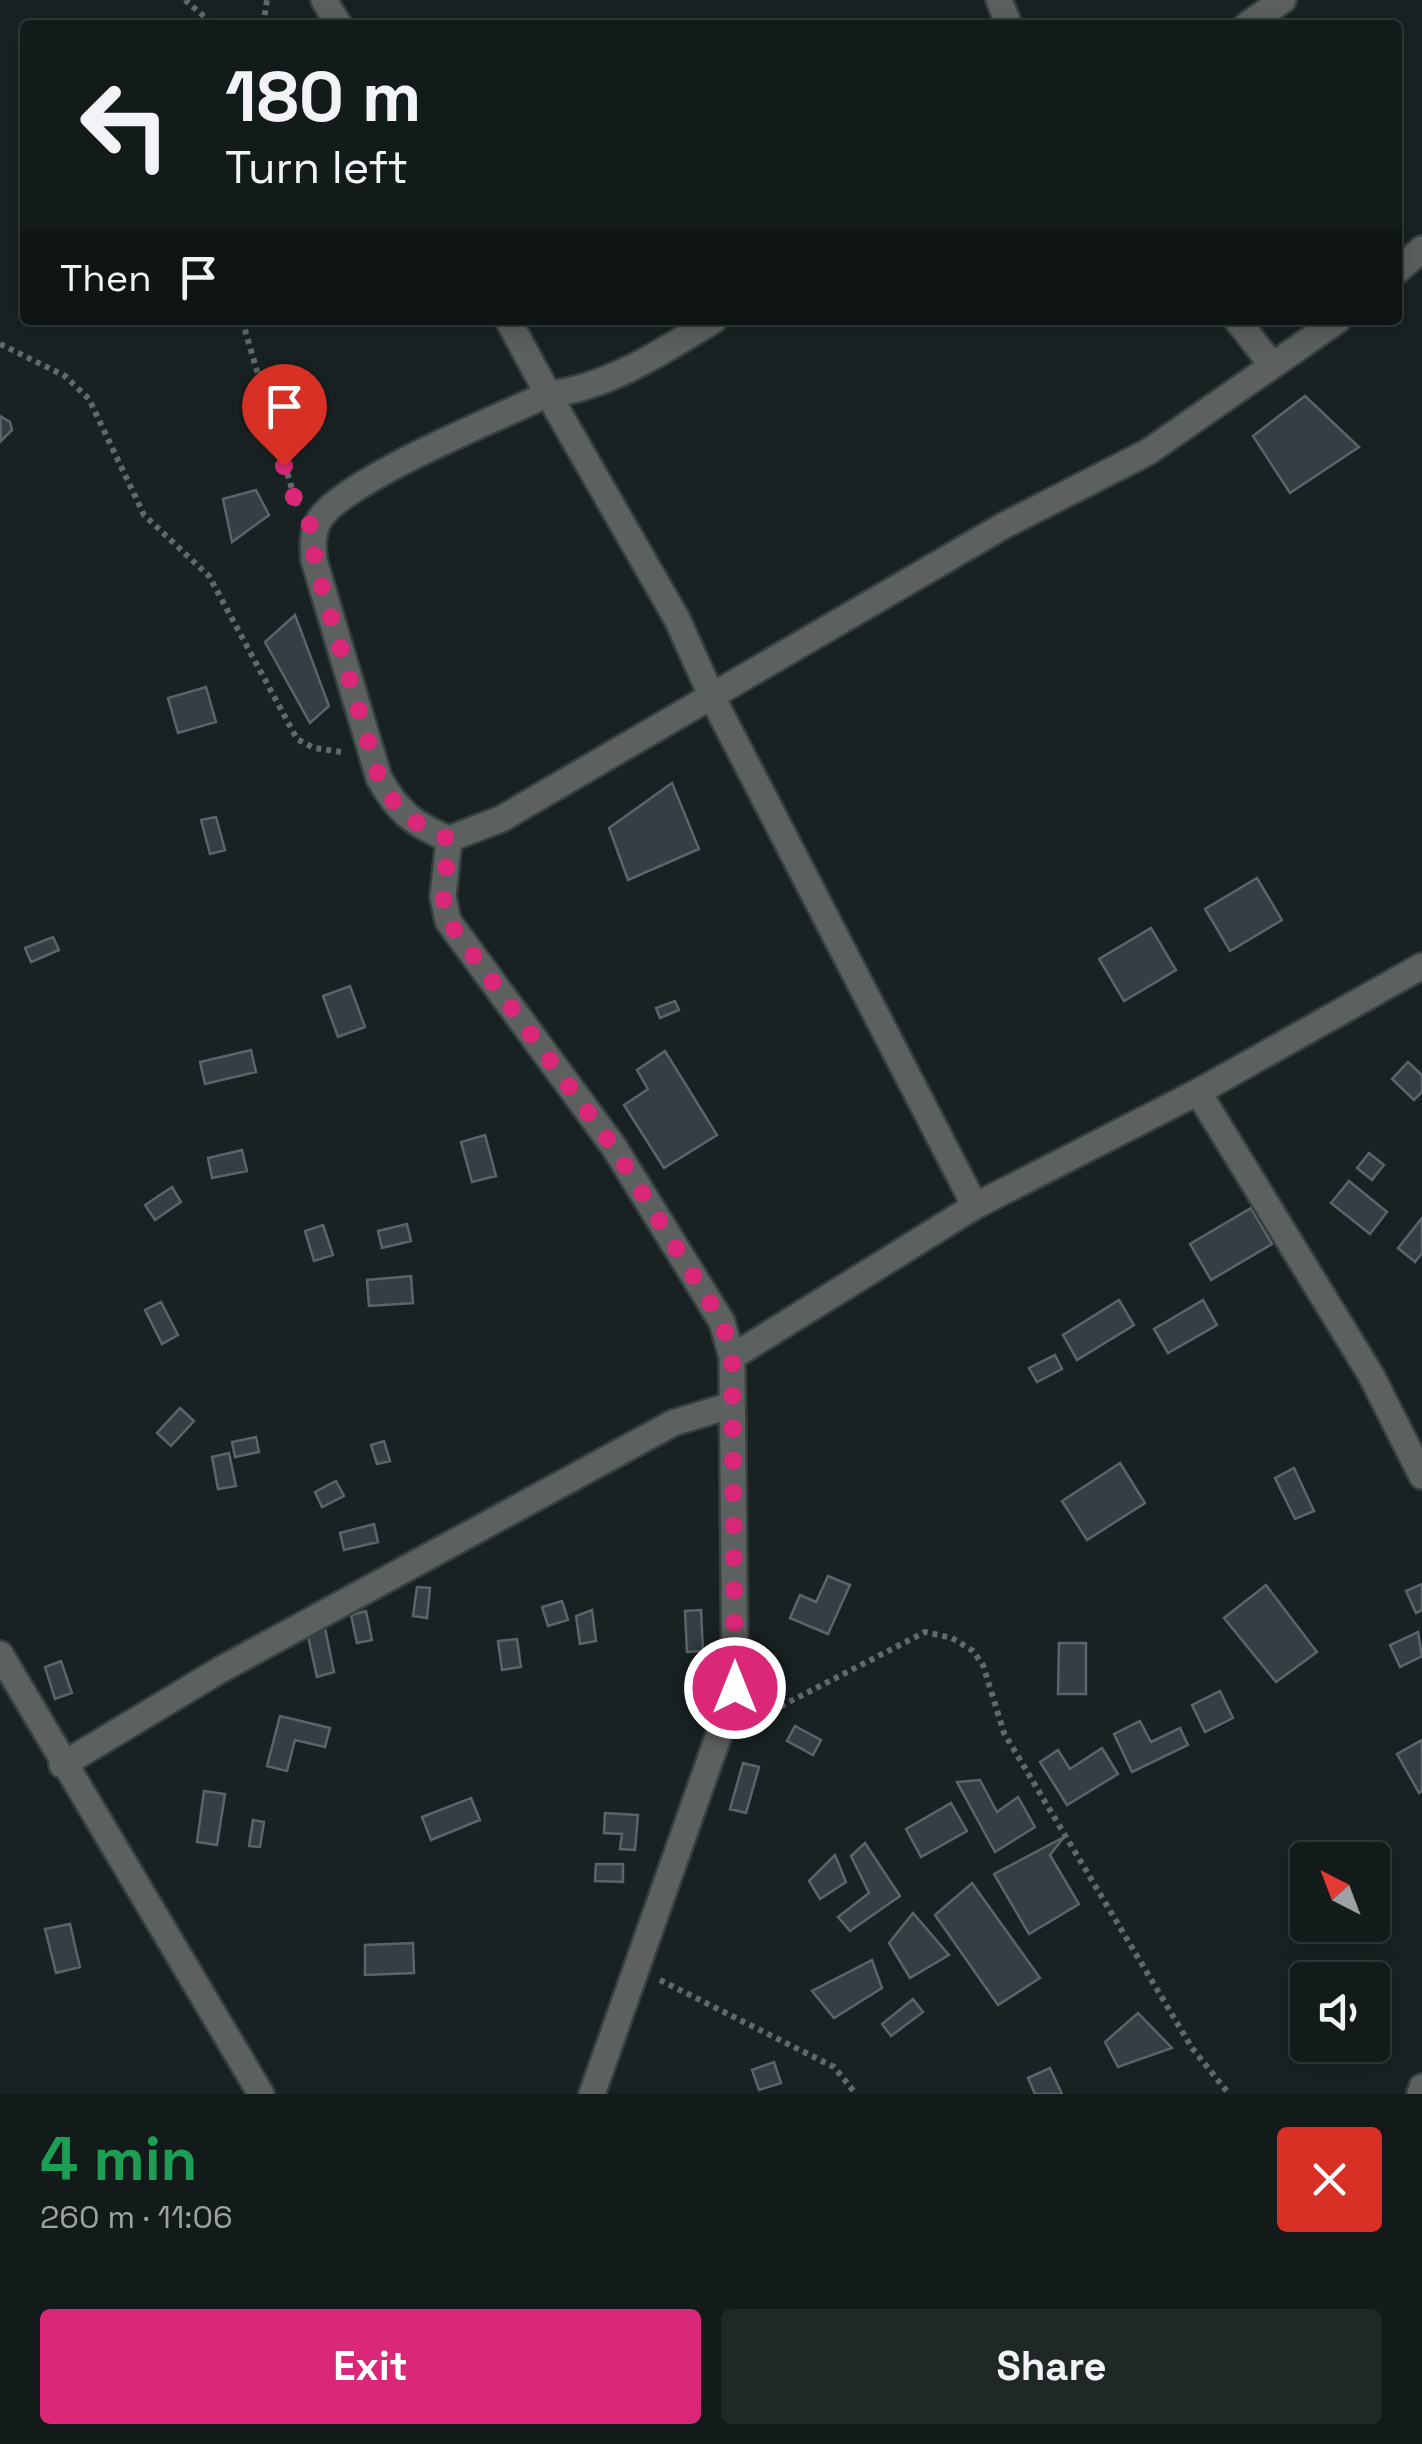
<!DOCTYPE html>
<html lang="en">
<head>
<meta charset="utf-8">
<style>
	body { margin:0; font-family:"Space Grotesk",sans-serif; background:#202727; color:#f1f3f6; height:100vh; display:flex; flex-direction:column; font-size:38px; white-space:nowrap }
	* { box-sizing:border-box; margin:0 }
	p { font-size:32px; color:#9da1a2 }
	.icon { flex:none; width:55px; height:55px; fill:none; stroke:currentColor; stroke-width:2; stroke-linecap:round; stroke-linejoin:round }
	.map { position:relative; height:2094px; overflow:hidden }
	.details { display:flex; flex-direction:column; background:#131a1a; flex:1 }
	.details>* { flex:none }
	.guide { position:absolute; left:20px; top:20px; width:1382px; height:305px; border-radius:10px; box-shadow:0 5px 25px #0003,0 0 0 2px #323839; background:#131a1a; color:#f1f3f6; overflow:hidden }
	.needle { width:65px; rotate:318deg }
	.tools { position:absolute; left:1290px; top:1842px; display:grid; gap:20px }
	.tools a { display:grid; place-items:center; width:100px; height:100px; border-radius:10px; background:#131a1a; box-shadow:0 5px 25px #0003,0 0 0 2px #323839; font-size:50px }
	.pin { position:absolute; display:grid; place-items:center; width:85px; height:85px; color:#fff; margin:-102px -42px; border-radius:50% 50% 50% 0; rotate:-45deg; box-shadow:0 0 10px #0007 }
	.pin .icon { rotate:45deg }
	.me { position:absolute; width:110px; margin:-55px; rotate:0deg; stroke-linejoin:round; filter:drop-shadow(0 0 8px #0008) }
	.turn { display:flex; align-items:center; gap:35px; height:210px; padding:0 40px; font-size:45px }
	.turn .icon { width:130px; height:130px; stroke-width:2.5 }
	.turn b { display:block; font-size:70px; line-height:85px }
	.then { display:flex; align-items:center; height:95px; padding:0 40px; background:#0003; gap:20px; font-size:38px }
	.round { display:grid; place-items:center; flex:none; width:105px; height:105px; border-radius:10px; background:#202727 }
	.head { display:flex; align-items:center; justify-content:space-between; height:170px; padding:0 40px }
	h1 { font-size:60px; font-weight:800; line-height:75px; color:#1e9e55 }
	.primary-button { display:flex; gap:20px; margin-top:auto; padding:20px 40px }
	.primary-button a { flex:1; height:115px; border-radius:10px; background:#db2777; color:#fff; font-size:40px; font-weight:800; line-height:115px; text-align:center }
	.primary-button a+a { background:#202727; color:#f1f3f6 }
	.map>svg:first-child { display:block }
	.building { fill:#363e43; stroke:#5b6469; stroke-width:2.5 }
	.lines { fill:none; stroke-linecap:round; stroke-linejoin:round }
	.minor-casing { stroke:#374040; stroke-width:30 }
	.path { stroke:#61696a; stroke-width:6; stroke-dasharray:5 5; stroke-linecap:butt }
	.minor { stroke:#5c605f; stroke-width:25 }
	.route { stroke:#db2777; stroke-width:18; stroke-dasharray:0 32.4 }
</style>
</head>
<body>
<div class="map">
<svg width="1422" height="2094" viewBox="0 0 1422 2094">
	<rect width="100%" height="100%" fill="#192223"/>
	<path class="building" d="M1305 396 1359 447 1290 493 1253 436Z
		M0 416 10 422 12 430 1 441Z
		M256 490 269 515 232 542 223 499Z
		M295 615 329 706 310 723 265 642Z
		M206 687 216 722 178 733 168 698Z
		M672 783 699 849 628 880 609 828Z
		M216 817 225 850 210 854 201 820Z
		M1257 878 1282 920 1230 951 1205 909Z
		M1151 928 1176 970 1124 1001 1099 959Z
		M53 937 59 950 31 962 25 948Z
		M350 986 365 1027 338 1037 323 996Z
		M675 1001 679 1010 660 1018 656 1008Z
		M251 1050 256 1072 205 1084 200 1062Z
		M665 1051 717 1135 664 1168 624 1105 648 1089 637 1070Z
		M1408 1062 1422 1075V1092L1414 1100 1392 1079Z
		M485 1135 496 1176 472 1182 461 1142Z
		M242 1150 247 1171 212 1178 208 1158Z
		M1369 1153 1384 1165 1372 1180 1357 1168Z
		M1349 1181 1387 1212 1370 1234 1331 1203Z
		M172 1187 181 1202 155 1220 145 1205Z
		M1251 1208 1272 1244 1211 1280 1190 1244Z
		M1422 1218V1253L1415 1262 1398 1248Z
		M407 1224 411 1241 382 1248 378 1231Z
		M323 1225 333 1255 314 1261 305 1231Z
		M411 1276 413 1303 369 1306 367 1280Z
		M1119 1300 1134 1325 1077 1360 1063 1335Z
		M1203 1300 1217 1325 1168 1353 1154 1329Z
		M161 1302 178 1335 162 1344 145 1310Z
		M1055 1355 1062 1369 1037 1382 1029 1368Z
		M180 1408 194 1421 171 1446 157 1433Z
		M256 1437 259 1452 235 1457 232 1442Z
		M384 1441 390 1461 377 1464 371 1445Z
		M229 1453 236 1486 218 1489 212 1457Z
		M1120 1463 1145 1503 1087 1540 1062 1501Z
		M1294 1468 1314 1511 1295 1519 1275 1478Z
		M336 1481 344 1496 322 1507 315 1492Z
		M374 1524 378 1542 344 1550 340 1533Z
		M828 1576 850 1585 828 1634 790 1618 800 1595 816 1602Z
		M1422 1584V1610L1416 1613 1406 1591Z
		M1266 1585 1317 1652 1276 1682 1224 1618Z
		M417 1587 430 1588 427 1618 413 1616Z
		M562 1601 568 1620 548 1626 542 1607Z
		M592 1610 596 1641 580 1644 576 1616Z
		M701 1610 703 1651 687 1652 685 1611Z
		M366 1611 372 1640 357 1643 351 1615Z
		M325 1628 334 1672 317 1677 307 1632Z
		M1418 1632 1422 1656 1400 1667 1390 1645Z
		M517 1639 521 1667 502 1670 498 1641Z
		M1059 1643H1086V1694H1058Z
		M61 1661 72 1693 55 1699 45 1667Z
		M1220 1691 1233 1718 1205 1732 1192 1705Z
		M280 1716 330 1728 325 1747 295 1740 287 1771 267 1766Z
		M1140 1721 1151 1742 1180 1728 1188 1745 1132 1772 1114 1734Z
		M795 1726 821 1740 813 1755 787 1741Z
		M1422 1740V1791L1419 1793 1397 1754Z
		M1102 1748 1118 1774 1067 1805 1040 1762 1058 1750 1070 1769Z
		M743 1763 759 1767 746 1813 730 1809Z
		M980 1780 997 1812 1018 1797 1035 1827 995 1852 957 1782Z
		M204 1791 225 1794 217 1845 197 1842Z
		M471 1798 480 1820 431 1840 422 1817Z
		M951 1803 967 1831 921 1857 906 1829Z
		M605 1813 638 1815 635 1850 620 1849 622 1834 604 1833Z
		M253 1820 264 1822 260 1847 249 1846Z
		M1064 1837 1050 1855 1079 1904 1029 1934 994 1874Z
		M865 1843 900 1896 850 1931 838 1917 869 1893 851 1856Z
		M835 1855 846 1882 820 1899 809 1881Z
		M596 1864H623V1882L595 1881Z
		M972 1883 1040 1978 998 2005 935 1915Z
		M913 1913 949 1955 910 1978 889 1943Z
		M70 1924 80 1967 56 1973 45 1929Z
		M413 1943 414 1973 365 1975V1945Z
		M872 1960 882 1988 834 2018 812 1991Z
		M913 1999 923 2012 891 2036 882 2024Z
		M1138 2013 1172 2048 1118 2067 1105 2042Z
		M774 2062 781 2083 759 2090 752 2070Z
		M1050 2068 1062 2094H1035L1028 2078Z"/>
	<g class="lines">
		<defs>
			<path id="minor" d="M324 0 339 25
				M999 0 1009 25
				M1247 25 1283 0
				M1398 270 1422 249
				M508 320 548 394C606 389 665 350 714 320
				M1237 320 1272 365
				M449 839 443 897 448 921 614 1147 722 1322 732 1357 735 1689 592 2094
				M1198 1092 1371 1375 1422 1476
				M975 1206 712 697 677 619 548 394C501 417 338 482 318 522 312 535 313 546 314 560L379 778C397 811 414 825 449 839L501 819 1003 526 1148 452 1338 320
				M732 1357 975 1206 1198 1092 1422 966
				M0 1654 261 2094
				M62 1765 220 1670 673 1423 732 1405
				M1420 2094 1422 2087"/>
		</defs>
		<use href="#minor" class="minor-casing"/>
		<path class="path" d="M185 0 214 25
			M263 25 267 0
			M242 320 297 506
			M0 344 65 376 89 399 144 515 209 576 297 739 314 748 341 752
			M754 1720 925 1632 952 1638 973 1651 983 1665 1004 1733 1192 2048 1229 2094
			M660 1980 834 2067 856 2094"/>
		<use href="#minor" class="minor"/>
	</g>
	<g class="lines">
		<path class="route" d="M284 466 298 510 315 531 314 560 379 778C396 811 414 825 449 839L443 897 448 921 614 1148 722 1322 732 1357 735 1688"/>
	</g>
</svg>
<div class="tools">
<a><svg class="needle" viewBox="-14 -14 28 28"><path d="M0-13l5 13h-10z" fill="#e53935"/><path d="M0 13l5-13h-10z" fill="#9da1a2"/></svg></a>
<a><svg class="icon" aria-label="sound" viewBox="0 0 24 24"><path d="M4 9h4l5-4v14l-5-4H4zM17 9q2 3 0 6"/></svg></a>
</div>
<div class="pin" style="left:284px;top:466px;background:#d93025"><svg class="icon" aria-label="arrive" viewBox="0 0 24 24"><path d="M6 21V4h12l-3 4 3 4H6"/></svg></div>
<svg class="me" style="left:735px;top:1688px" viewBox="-20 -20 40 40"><circle r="17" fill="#db2777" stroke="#fff" stroke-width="3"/><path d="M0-11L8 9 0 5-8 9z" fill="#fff"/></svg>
<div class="guide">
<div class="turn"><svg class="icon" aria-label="left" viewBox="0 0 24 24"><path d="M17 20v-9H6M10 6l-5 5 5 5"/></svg><div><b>180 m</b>Turn left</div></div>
<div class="then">Then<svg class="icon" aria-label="arrive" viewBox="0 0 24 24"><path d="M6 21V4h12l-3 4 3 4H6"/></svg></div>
</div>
</div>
<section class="details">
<div class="head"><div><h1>4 min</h1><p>260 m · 11:06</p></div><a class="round" style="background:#d93025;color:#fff"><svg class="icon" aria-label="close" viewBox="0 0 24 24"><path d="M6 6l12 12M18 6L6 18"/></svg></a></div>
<div class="primary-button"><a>Exit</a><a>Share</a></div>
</section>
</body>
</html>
